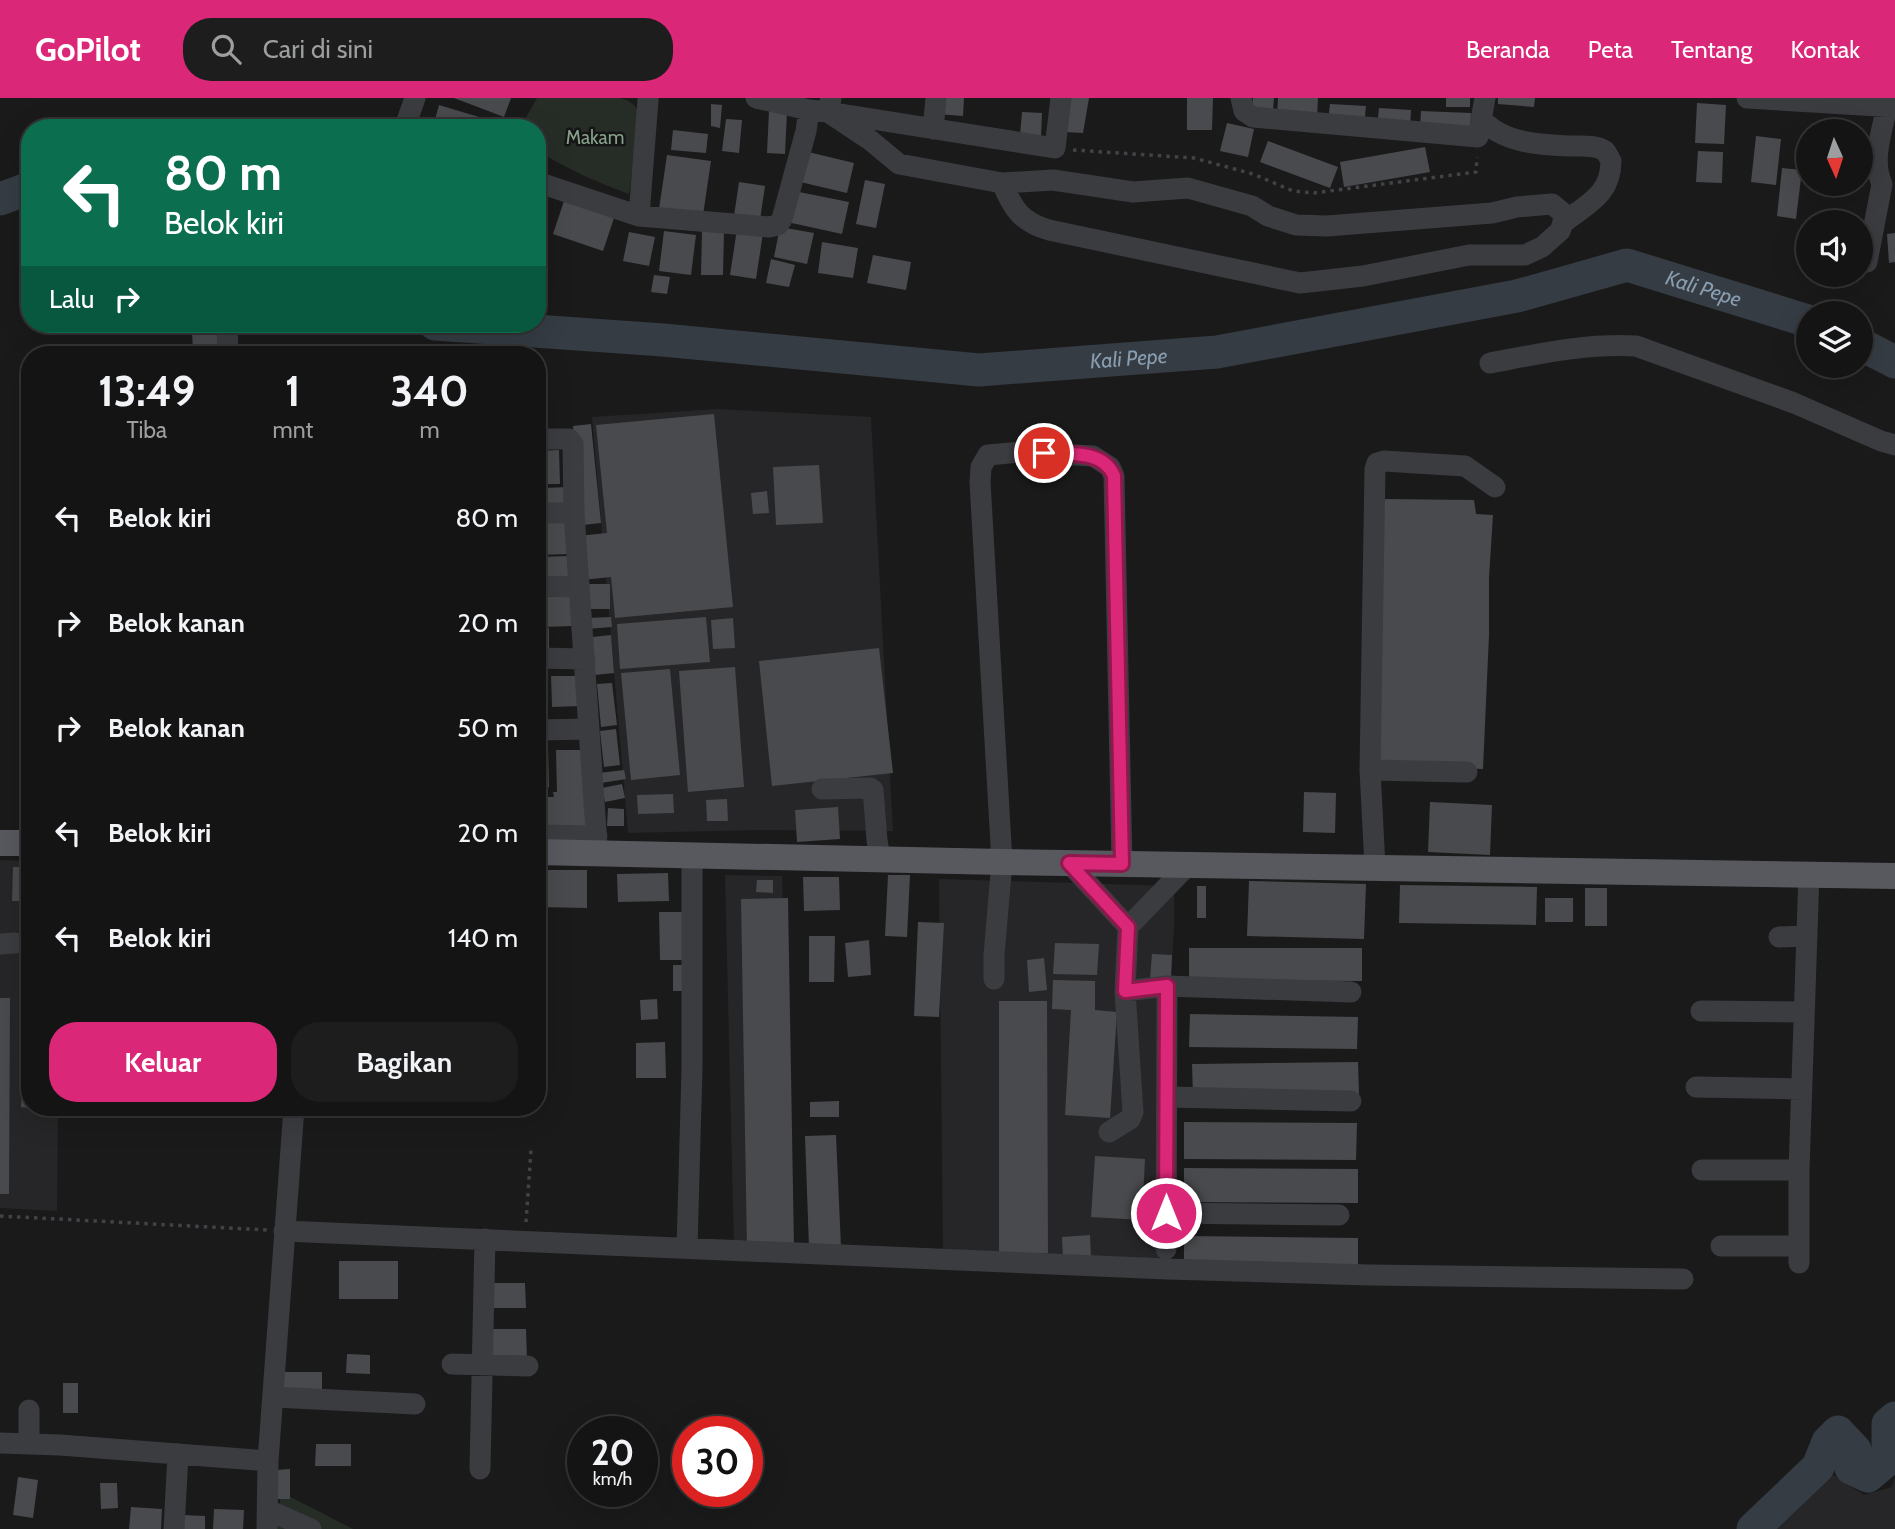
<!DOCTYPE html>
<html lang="id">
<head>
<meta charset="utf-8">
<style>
	body { margin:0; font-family:Cabin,sans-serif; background:#1d1d1d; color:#f1f3f6; height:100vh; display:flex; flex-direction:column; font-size:26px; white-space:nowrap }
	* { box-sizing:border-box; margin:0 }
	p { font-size:23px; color:#9d9ea0 }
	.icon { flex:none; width:38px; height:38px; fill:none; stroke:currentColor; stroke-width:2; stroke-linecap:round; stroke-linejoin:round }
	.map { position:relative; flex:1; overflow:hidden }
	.side { position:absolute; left:21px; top:248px; width:525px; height:770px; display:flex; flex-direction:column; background:#141414; border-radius:28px; box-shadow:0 7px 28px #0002,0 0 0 2px #333334 }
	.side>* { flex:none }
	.banner { position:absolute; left:21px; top:21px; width:525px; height:214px; border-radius:28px; box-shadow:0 7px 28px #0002,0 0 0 2px #333334; background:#0b6e4f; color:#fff; overflow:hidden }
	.needle { width:46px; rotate:177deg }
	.controls { position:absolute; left:1796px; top:21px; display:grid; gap:14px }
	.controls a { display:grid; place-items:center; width:77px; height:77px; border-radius:50%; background:#141414; box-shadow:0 7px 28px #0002,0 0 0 2px #333334; font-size:35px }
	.speed { position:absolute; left:567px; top:1318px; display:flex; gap:14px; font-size:35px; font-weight:700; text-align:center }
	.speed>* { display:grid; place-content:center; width:91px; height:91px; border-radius:50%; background:#141414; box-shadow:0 7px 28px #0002,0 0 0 2px #333334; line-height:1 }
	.speed small { font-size:18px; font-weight:400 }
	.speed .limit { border:10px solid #d22; background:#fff; color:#111 }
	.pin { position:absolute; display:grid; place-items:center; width:60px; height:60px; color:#fff; margin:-30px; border:4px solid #fff; border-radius:50%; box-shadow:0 2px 7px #0007 }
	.me { position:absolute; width:77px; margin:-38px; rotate:0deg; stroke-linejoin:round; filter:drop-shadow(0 0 5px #0008) }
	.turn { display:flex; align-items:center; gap:24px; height:147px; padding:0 28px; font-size:32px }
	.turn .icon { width:91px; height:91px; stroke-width:2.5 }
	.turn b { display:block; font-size:49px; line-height:60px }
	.then { display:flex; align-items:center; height:66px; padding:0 28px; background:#0003; gap:14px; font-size:26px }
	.eta { display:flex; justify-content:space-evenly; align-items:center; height:119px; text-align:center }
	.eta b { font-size:42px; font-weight:700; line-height:49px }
	.cta { display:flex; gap:14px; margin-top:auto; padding:14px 28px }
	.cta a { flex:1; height:80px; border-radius:28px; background:#db2777; color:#fff; font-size:28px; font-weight:700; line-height:80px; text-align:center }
	.cta a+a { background:#1d1d1d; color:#f1f3f6 }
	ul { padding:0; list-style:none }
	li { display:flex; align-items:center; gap:21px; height:105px; padding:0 28px }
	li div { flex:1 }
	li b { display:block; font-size:26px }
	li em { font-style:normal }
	header { display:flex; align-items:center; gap:42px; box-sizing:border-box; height:98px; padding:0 35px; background:#db2777; color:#fff }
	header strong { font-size:33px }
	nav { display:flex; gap:38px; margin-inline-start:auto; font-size:24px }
	.search { width:490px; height:63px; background:#1d1d1d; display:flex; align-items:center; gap:18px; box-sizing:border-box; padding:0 24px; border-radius:28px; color:#9d9ea0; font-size:26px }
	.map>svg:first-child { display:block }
	.built { fill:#262628 }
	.green { fill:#262d27 }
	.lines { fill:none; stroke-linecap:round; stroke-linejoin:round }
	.river { stroke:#353c43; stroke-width:33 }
	.building { fill:#494a4d }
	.path { stroke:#414347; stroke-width:3.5; stroke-dasharray:3.5 5; stroke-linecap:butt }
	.minor { stroke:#3b3c40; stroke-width:21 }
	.major { stroke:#57595f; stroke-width:26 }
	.route-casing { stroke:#8e194d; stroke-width:18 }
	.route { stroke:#db2777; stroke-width:12 }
	.labels { text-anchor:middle; stroke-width:5; stroke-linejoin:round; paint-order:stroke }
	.park-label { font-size:19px; fill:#87a28a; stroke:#151516 }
	.water-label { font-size:21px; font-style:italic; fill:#899db0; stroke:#151516 }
</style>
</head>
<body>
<header>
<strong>GoPilot</strong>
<div class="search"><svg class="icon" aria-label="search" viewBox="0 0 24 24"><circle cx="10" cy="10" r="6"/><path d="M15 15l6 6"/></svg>Cari di sini</div>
<nav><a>Beranda</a><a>Peta</a><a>Tentang</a><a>Kontak</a></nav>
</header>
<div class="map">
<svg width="1895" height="1431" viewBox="0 0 1895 1431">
	<rect width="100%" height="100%" fill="#1a1a1b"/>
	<path class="built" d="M718 311 871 319 893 733 758 732 628 735 592 319Z
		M0 762 30 763V1010H58L57 1113 0 1110Z
		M725 777 782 778 792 1147 734 1151Z
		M939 781 1174 788V831L1163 998 1164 1163 943 1156Z
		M1827 1373 1864 1397 1892 1389 1895 1379V1431H1770Z"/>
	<path class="green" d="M537 0H620C631 3 635 7 641 17L629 96C597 84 566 71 537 52V30H520Z
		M281 1394 353 1431H277Z"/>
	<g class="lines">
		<g class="river">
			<path d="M0 101 30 90"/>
			<path id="s1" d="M435 226 663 242 979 272 1217 254 1517 198 1627 167 1808 223"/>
			<path d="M1860 246 1895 264"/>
			<path d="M1753 1431 1818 1369 1828 1344 1838 1334 1855 1352 1851 1370 1868 1378 1888 1361V1326L1895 1320"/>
		</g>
	</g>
	<path class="building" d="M454 0H511L504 19Z
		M938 0H964L963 18 936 16Z
		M1068 0H1089L1083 35 1065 34Z
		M1187 0H1213L1212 32H1187Z
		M1253 0H1274L1273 12 1252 10Z
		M1278 0H1318L1317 20 1277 18Z
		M1446 0H1470V9H1446Z
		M1498 0H1535L1534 9 1498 6Z
		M1697 5 1726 7 1724 46 1695 45Z
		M711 6 722 7 720 30 711 28Z
		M1330 6 1366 8 1364 27 1328 23Z
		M439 7 479 19 476 30 433 29Z
		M1379 10 1411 12 1410 31 1377 29Z
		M769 13 787 14 785 56 767 55Z
		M1421 13 1471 15 1470 34 1420 32Z
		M1022 14 1042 15 1041 38 1020 37Z
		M726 21 742 22 739 55 722 53Z
		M1227 25 1254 31 1248 59 1220 53Z
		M673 32 708 36 706 55 671 52Z
		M1756 38 1781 41 1776 87 1751 84Z
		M1268 43 1338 69 1330 90 1260 64Z
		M1425 49 1430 74 1344 89 1340 64Z
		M804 53 854 65 847 95 796 83Z
		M1698 53 1723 54 1722 85 1696 84Z
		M667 57 711 63 703 117 659 111Z
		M1782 70 1802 72 1796 121 1777 118Z
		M865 82 885 86 876 130 856 126Z
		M739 84 765 88 760 122 734 118Z
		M794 93 849 104 842 136 787 124Z
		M564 103 614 120 603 153 553 136Z
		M780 129 814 135 807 166 774 159Z
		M737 131 763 135 756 181 730 177Z
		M664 133 696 137 691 177 659 173Z
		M702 133H724L723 177H701Z
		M629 134 655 139 649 168 623 163Z
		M1895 135V164L1889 165 1887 136Z
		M822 144 858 150 853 180 818 175Z
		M873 157 911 164 906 192 867 185Z
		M771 161 795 167 789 189 766 185Z
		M654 177 670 179 667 196 651 194Z
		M192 230H220L221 257H193Z
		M714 316 733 509 615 520 611 479 582 482 578 438 607 435 596 327Z
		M591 326 601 425 583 427 573 328Z
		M559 352 560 386H537V353Z
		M819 367 823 425 776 427 773 369Z
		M568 389 569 413 545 414 544 390Z
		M767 393 769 415 753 416 751 395Z
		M1384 401 1474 402 1476 416 1493 417 1489 480V537L1483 671 1375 668Z
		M568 421 570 456 537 457V422Z
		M569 458 571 486 537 487V459Z
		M589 486H610V511H589Z
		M541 499H572V528L542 529Z
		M611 519 612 529 587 531 586 520Z
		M706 519 710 564 620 571 617 526Z
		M733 520 735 550 713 551 711 522Z
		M549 530V557L537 558V531Z
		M611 537 614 575 595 577 592 539Z
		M879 550 893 675 772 688 759 563Z
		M735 569 744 689 688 694 679 573Z
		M537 571H541L542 610H537Z
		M670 571 680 677 631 682 621 575Z
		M551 578H581V608L552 609Z
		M612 585 617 627 601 629 597 586Z
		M616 631 620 667 604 669 600 633Z
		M537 648H548L549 689H537Z
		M556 652H586L587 729 537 730V699H554L553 694H557Z
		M624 672 626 681 601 685 599 675Z
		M622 686 625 700 605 704 602 690Z
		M1304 694 1336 695 1335 735 1303 734Z
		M673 696 674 715 638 716 637 697Z
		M727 701 728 723H707L706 702Z
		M1430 704 1492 707 1490 757 1428 754Z
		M838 709 840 741 797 744 795 712Z
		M608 710 624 711V728H607Z
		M13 769H30V803H12Z
		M537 772H587V810L537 809Z
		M668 775 669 803 618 804 617 776Z
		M888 777H910L907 839 885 838Z
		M803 779H839L840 812 804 813Z
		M757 782H773V795L756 794Z
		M1249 783 1366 786 1364 841 1247 838Z
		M1400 787 1537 789 1536 827 1399 825Z
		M1197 788H1206V820H1197Z
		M1585 790H1607V828H1585Z
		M788 800 794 1150H747L741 801Z
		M1545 800H1573V824H1545Z
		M27 808H30V910H27Z
		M659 814H686L687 862H660Z
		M918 824 944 825 939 919 914 918Z
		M809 838H835L834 884H809Z
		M869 842 871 877 848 879 845 845Z
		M1055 845 1099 846 1097 877 1053 876Z
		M1189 850H1362V883L1189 882Z
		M1152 856 1172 857 1171 882 1150 881Z
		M1044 860 1047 892 1029 894 1027 862Z
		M673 867H683V893H673Z
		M1053 882 1095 883V912L1117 914 1110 1020 1065 1017 1071 912 1052 911Z
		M0 900H10L9 1096H0Z
		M657 901 658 921 641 922 640 902Z
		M999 903H1047L1048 1155H999Z
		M1190 916 1358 919 1357 951 1189 949Z
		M26 924H30V1010L21 1009Z
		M665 944 666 980H636V945Z
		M1358 964 1359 996 1193 999 1192 966Z
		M839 1003V1019H810V1004Z
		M1184 1024 1357 1025 1356 1062 1184 1061Z
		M836 1037 841 1149 809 1150 805 1038Z
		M1095 1058 1145 1061 1142 1122 1091 1119Z
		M1184 1070 1358 1071V1105L1184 1104Z
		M1090 1137 1091 1160 1063 1162 1062 1139Z
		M1184 1138 1358 1140V1168L1184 1166Z
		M339 1163H398V1201H339Z
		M494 1185H525L526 1210H494Z
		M491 1231H526L527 1262H492Z
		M347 1256 370 1257V1276L346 1275Z
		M284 1274H322V1297H284Z
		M63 1285H78V1315H63Z
		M316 1346H351V1368H315Z
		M290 1371V1401H276V1372Z
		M18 1379 38 1382 33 1420 13 1417Z
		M100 1385H117L118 1410 101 1411Z
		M131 1409 162 1411 161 1431H129Z
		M214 1411 244 1412 243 1431H213Z
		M182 1417 205 1418V1431H182Z"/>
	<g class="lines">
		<path class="path" d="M1073 52 1194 60 1253 76 1293 93 1314 95 1476 74 1477 59
			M0 1118 267 1132
			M526 1124 531 1052"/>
		<path class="minor" d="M756 0 809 12 828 14 1055 50 1061 0
			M831 0 828 14 870 42 899 66 1002 85 1053 82 1133 94 1188 90 1252 108 1268 118 1296 127 1327 128 1492 115 1517 109 1552 106 1563 115V125L1560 133 1542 149 1525 157H1469L1363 178 1300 185 1049 132C1021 124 1013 111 1002 85
			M1241 0 1244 13 1253 19 1478 39 1485 0
			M1747 0 1895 9
			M1481 20C1502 46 1543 47 1573 48 1583 48 1597 47 1605 53 1608 56 1609 60 1611 63 1611 97 1587 106 1563 125
			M407 30V23L415 0
			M933 31 936 0
			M537 84 639 118 769 129 778 127 782 121 806 33 809 12
			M639 118 648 2
			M1867 164 1882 86C1871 62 1882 34 1887 8
			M227 226 228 257
			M1490 265C1538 256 1587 245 1636 248L1794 305 1881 343 1895 347
			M537 341H569L573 346 574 415 597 747
			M537 415H574
			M537 488 579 489
			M537 560 585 561
			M537 632 589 631
			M1370 672 1467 674
			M822 691 870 690 873 692 877 742 880 761
			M537 737 597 738
			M1069 765 1128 829 1125 893 1133 1014 1130 1021 1109 1034
			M1375 769 1370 672 1375 371 1377 365 1384 363 1465 368 1495 389
			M1128 829 1188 767
			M1779 839 1807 838
			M0 846 15 845
			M994 881V857L1002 764 980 384 981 369 988 357 1020 354 1093 358 1110 369 1114 378 1122 766
			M1125 893 1167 888 1351 894
			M1701 913 1803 914
			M1696 989 1802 991
			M1167 999 1351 1003
			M1702 1072H1799
			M1166 1115 1339 1117
			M284 1133 1167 1171 1369 1177 1683 1181
			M1721 1148H1799
			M687 1150 692 970V758
			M1166 1151 1167 888
			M1799 1165V1072L1809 775
			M452 1266 528 1268
			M274 1299 415 1306
			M0 1345 60 1347 268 1363
			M29 1346V1312
			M480 1371 485 1141
			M268 1412 311 1431
			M174 1431 178 1356
			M267 1431 268 1363 294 1010"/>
		<path class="major" d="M0 745H30
			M537 754 1002 764 1895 778"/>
	</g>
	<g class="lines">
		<defs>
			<path id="route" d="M1044 355C1068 357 1103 351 1114 378L1122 766 1069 765 1128 829 1125 893 1167 888 1166 1115"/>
		</defs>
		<use href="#route" class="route-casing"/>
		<use href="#route" class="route"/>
	</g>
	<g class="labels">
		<g class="park-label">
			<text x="595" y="46">Makam</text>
		</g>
		<g class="water-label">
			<text dy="7" stroke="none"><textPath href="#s1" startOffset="1284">Kali Pepe</textPath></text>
			<text dy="7" stroke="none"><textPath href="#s1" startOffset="696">Kali Pepe</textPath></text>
		</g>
	</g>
</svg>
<div class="controls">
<a><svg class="needle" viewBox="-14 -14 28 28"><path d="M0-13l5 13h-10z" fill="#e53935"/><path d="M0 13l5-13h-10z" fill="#9d9ea0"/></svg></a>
<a><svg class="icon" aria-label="sound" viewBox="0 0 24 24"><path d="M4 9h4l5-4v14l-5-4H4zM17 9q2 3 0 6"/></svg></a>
<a><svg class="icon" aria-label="layers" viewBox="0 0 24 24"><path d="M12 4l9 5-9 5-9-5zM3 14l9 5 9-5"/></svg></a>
</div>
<div class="speed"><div>20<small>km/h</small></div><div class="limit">30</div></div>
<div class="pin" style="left:1044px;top:355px;background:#d93025"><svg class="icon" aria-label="arrive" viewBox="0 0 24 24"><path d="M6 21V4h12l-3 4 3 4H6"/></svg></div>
<svg class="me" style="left:1166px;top:1115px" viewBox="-20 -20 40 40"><circle r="17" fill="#db2777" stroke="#fff" stroke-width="3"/><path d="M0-11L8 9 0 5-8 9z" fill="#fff"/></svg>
<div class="banner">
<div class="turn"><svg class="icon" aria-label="left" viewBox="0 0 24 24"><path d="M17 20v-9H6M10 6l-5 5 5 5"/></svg><div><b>80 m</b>Belok kiri</div></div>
<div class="then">Lalu<svg class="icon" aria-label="right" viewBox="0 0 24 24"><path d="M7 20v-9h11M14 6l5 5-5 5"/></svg></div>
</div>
<section class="side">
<div class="eta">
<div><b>13:49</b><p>Tiba</p></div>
<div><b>1</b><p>mnt</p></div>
<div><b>340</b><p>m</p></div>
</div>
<ul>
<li><svg class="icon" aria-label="left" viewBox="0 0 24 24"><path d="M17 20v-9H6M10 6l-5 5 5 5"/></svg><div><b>Belok kiri</b></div><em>80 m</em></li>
<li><svg class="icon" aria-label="right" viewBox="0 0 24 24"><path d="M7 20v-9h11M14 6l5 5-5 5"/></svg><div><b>Belok kanan</b></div><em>20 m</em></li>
<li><svg class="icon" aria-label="right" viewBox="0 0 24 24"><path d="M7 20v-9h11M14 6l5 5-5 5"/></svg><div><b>Belok kanan</b></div><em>50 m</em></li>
<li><svg class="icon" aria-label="left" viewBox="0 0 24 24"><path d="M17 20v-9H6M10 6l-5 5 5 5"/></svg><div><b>Belok kiri</b></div><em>20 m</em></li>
<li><svg class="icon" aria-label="left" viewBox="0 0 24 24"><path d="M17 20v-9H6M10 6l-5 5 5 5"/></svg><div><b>Belok kiri</b></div><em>140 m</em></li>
</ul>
<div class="cta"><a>Keluar</a><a>Bagikan</a></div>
</section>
</div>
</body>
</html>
